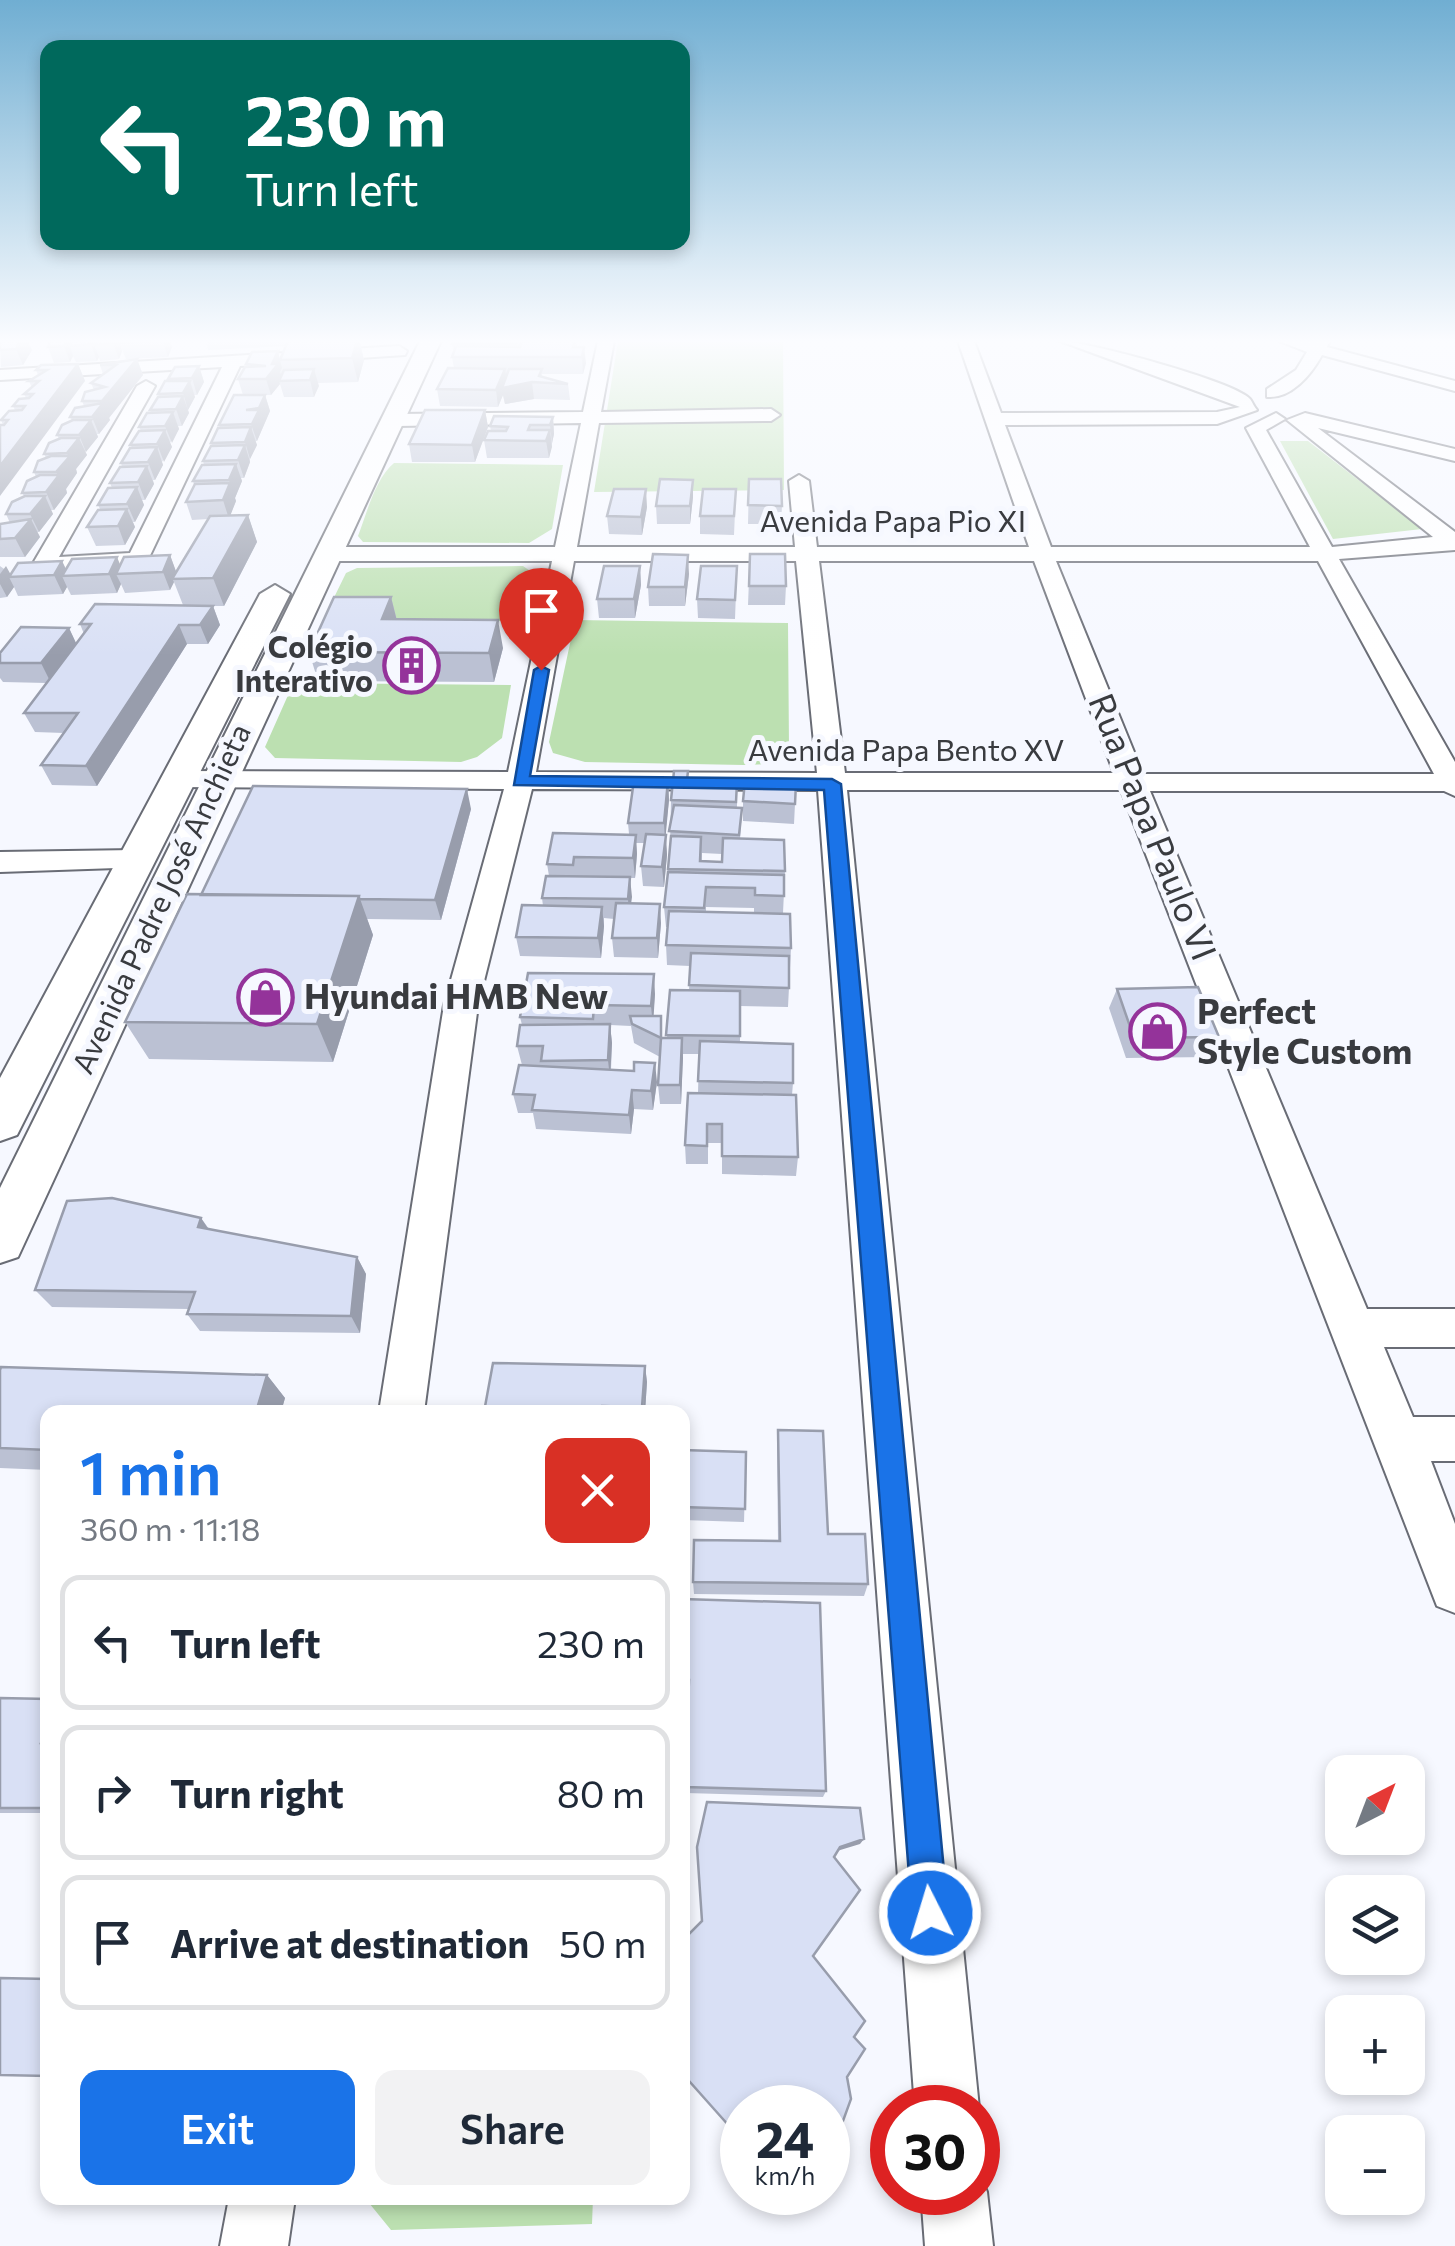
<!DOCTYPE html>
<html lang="en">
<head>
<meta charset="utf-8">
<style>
	body { margin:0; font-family:Commissioner,sans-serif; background:#f2f2f3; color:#1f2937; height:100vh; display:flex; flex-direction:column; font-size:38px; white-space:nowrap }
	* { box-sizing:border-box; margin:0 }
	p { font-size:32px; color:#747a83 }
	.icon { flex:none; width:55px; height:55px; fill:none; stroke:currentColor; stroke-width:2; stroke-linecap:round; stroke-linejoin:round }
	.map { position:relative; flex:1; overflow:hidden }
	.details { position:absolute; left:40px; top:1405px; width:650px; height:800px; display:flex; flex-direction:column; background:#fff; border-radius:20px; box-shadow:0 5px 15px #0003 }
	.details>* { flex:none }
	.guide { position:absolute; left:40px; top:40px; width:650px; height:210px; border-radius:20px; box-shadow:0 5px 15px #0003; background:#00695c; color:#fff; overflow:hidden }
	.needle { width:65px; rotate:42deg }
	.tools { position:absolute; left:1325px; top:1755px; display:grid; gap:20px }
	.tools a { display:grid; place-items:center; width:100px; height:100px; border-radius:20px; background:#fff; box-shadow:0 5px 15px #0003; font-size:50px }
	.speed { position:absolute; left:720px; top:2085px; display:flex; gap:20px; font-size:50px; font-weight:700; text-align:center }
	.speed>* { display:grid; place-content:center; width:130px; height:130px; border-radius:50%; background:#fff; box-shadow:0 5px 15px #0003; line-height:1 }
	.speed small { font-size:25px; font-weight:400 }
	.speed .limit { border:15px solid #d22; background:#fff; color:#111 }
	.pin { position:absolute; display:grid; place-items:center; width:85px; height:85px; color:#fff; margin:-102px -42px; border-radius:50% 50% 50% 0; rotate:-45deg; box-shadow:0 0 10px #0007 }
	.pin .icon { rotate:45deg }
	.me { position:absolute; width:110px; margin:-55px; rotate:355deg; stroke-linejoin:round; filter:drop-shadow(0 0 8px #0008) }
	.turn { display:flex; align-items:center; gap:35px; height:210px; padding:0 40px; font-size:45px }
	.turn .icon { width:130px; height:130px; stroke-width:2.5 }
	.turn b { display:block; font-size:70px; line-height:85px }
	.round { display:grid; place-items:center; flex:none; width:105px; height:105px; border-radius:20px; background:#f2f2f3 }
	.summary { display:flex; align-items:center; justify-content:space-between; height:170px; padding:0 40px }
	h1 { font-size:60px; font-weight:600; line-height:75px; color:#1a73e8 }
	.action { display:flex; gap:20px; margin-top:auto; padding:20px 40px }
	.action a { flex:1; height:115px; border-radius:20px; background:#1a73e8; color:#fff; font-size:40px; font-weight:600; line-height:115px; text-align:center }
	.action a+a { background:#f2f2f3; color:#1f2937 }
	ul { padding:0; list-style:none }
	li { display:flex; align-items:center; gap:30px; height:135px; margin:0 20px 15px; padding:0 20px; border:5px solid #e0e1e3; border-radius:20px }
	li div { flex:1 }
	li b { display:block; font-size:38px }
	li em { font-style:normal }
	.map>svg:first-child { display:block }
	.green { fill:#bce0b1 }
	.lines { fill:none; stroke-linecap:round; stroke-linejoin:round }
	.minor-casing { stroke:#696c75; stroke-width:4 }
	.major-casing { stroke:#696c75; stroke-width:4 }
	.minor { fill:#fff; fill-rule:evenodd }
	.major { fill:#fff; fill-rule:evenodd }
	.wall { fill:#bbc1d3; fill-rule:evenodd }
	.shaded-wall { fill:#989dac }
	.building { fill:#d9e0f5; stroke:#989dac; stroke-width:2.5 }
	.route { fill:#1a73e8; stroke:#114b97; stroke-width:2.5 }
	.labels { text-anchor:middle; stroke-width:10; stroke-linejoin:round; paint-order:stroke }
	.far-street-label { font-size:30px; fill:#393b3f; stroke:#f6f8ff }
	.far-poi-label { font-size:30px; font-weight:bold; fill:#393b3f; stroke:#f6f8ff; text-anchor:end }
	.street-label { font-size:35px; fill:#393b3f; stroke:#f6f8ff }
	.poi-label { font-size:35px; font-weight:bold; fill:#393b3f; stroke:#f6f8ff; text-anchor:start }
</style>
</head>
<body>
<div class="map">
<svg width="1455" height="2246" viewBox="0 0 1455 2246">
	<rect width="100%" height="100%" fill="#f6f8ff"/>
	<path class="green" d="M618 341H783L784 490 594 492Z
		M1280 441H1308L1422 529 1333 539Z
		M394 463 563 465 552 529 529 543 363 542 358 536C367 513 375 479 394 463Z
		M523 566 536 575 524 621 323 620 346 573 357 568Z
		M575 620 788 623 789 749 767 764 744 765 585 762 553 753 549 742Z
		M293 684 302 683 511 685 502 738 477 757 461 762 275 758 265 747Z
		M365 2198H593L592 2224 391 2230Z"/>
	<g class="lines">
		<defs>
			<path id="minor" d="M598 341H614L601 412 771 409 780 415 771 421 599 423 577 547H795L789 481 799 475 809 481 817 547H1029L958 341H974L1001 413 1217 412 1240 407 1060 341C1086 341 1236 382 1250 399 1253 403 1254 407 1257 410L1217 424 1005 425 1051 547H1310L1246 428 1276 413 1285 419 1266 430 1332 547 1433 537 1287 420 1305 413 1455 449V461L1318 428 1455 532V550L1339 559 1455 762V796L1444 791H1150L1367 1309H1455V1347H1384L1413 1417H1455V1461H1431L1455 1524V1613L1437 1606 1430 1588 1121 790H847L979 2108 978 2112V2108H915L818 790 532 789 478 1005 424 1412H379L444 1005 504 789 177 787 163 779 177 771 508 772 552 561H330L319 554 330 547H555L581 423 397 426 388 420 397 414 583 412ZM574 561H796L817 773 536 772ZM819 561H1034L1114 773H845ZM1056 561H1318L1434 774H1143Z
				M1279 341H1330L1327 347 1455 381V391L1322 355C1311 375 1291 399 1267 397V389L1296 370 1307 352Z
				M399 346 407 351 405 355 240 366 146 564 43 572 32 565 137 386 146 381 155 386 59 557 130 553 222 367 0 380V370Z
				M135 850 150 860 146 867 0 872V852Z
				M978 2169 987 2192 993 2246H925L921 2192H978Z
				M229 2198H295L288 2246H220Z"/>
			<path id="major" d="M420 341H441L18 1257 0 1263V1188Z
				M275 585 290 594 17 1135 0 1141V1078L260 594Z"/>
		</defs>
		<use href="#minor" class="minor-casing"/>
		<use href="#major" class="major-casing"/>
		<use href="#minor" class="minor"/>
		<use href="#major" class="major"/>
	</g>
	<path class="wall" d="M0 341 32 350 23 365 1 367Z
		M50 341H170L172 347 168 357 126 359 121 347 122 351 119 359 100 361 99 357 97 361 76 362 73 356 70 362 54 363 48 347Z
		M206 341H380L360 342 364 360 358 382 318 383 314 397H284L280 384 271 395H265L270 411 257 441H255L257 445 250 459V462L244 478H241L242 481 235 498 236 501 230 515H248L257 542 224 606H213L220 625 208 644H187L97 786 52 785 41 765 64 733 35 732 24 713 47 683 3 682 0 678V653L69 628 76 644 84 634 80 624 183 605 174 582 170 590 125 593 121 584 117 593 71 595 67 587 63 594 18 596 14 587 7 597 0 598V566L11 574 62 561 66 569 121 565 170 555 176 572 208 519 192 520 186 502 194 485 193 481 204 465 203 461 212 446 211 443 220 428 219 425 243 395 238 379 247 366 246 364 280 360 286 346 208 350Z
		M453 341H576L577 347 586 363 583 374H542V377L568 384 570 400 534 399 505 404 503 395 498 407 440 406 437 389 454 368 452 357 454 353 452 344Z
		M137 359 143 375 109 418 110 420 99 434H97L98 437 85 452 87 455 76 469 77 473 66 489 67 493 54 510H51L53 514 39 532H37L40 537 25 557H0V524L10 523 6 514 24 496 22 493 36 477 34 472 46 458 44 454 59 439 57 435 72 421 70 417 84 406 82 401 94 390 91 383 103 374 100 365Z
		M78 364 85 381 3 425 1 420 15 410 13 406 26 398 24 394 32 388 29 381 38 375 36 370Z
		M199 366 204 382 197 395H194L195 397 188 410 189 413 182 426H178L179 429 170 443 172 447 162 462 163 465 155 480H153L154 484 145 500H142L144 505 135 522H133L135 527 125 545 96 546 87 527 100 509 98 505 112 488 110 483 122 467 121 463 141 431 139 427 151 413 150 410 159 397 158 394 169 381 168 379Z
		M485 410 488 427 475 462H412L409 444Z
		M553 417 554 434 549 458H487L484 440 491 431 490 426Z
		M749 479 782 506 781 524H748Z
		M736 489 734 535 700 534V516Z
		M693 497 690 524H657L656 506Z
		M647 507 642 535 609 534 607 516Z
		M750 554 786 586 785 605H748Z
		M640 566 641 585 635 618H599L597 599Z
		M737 566 735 619 698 618 697 599Z
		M689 574 685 606H649L648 587Z
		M391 597 397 620 503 648 494 682 318 681 309 652Z
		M668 780 669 800 665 835 667 855 664 887 643 886 641 866 645 843H636L637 854 635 878H630L631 903 661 923 658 958 614 957 612 938 614 919 604 918V926L601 958 520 956 516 937 543 906 542 898 549 876 547 864 629 834 628 823Z
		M688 780 737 782V807L742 808 740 839 785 871 783 913 791 948 788 1007 740 1006V1042L793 1083 792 1095 798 1157 796 1176 722 1174V1143H708V1164H686L685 1145 698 1093 699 1054H683L681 1104H660L658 1085 660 1057 634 1043 631 1026 610 1025 612 1043 611 1070 657 1082 653 1110 634 1109 631 1134 536 1129 533 1113H518L513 1094 542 1067V1065H522L517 1046 522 1025 520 1017 655 994 653 1016 662 1038H667L670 990 689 991 690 966 667 965 666 945 667 927H666L664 907 670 848 671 800ZM702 853 722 854V862L702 861ZM706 907 754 908V913L706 912Z
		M796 783 794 824 743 821V801Z
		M471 809 441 920 367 919 373 935 333 1062 149 1059 125 1022 201 895Z
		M1117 989 1219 1037 1209 1057 1126 1058 1109 1008Z
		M201 1218 209 1229 357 1257 366 1274 360 1333 200 1331 187 1314 189 1309 52 1307 35 1290Z
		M645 1366 647 1382 645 1412H484Z
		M0 1370 267 1375 285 1398 281 1412H48V1470L0 1468Z
		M778 1430 828 1534 868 1584 864 1596 694 1594 693 1582 778 1541 777 1445Z
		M682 1450 746 1452 744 1522 682 1520Z
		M682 1599 826 1791 823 1797 686 1793 685 1787 689 1689H682Z
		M0 1698 48 1699V1813H0Z"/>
	<path class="shaded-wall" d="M20 341H28L32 350 23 365 16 349Z
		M66 341H71L70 346 73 356 70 362 64 346Z
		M92 341H97L94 345 99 357 97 361 91 344Z
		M114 341H119L122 351 119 359 113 343Z
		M163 341H170L172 347 168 357Z
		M357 341H359L364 360 358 382 352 358Z
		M584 347 586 363 583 374 582 357Z
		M278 351 282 368 280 372 283 380 279 381 280 384 271 395 266 379Z
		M137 359 143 375 109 418 102 401Z
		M78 364 85 381 0 496V466Z
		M199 366 204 382 197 395 192 378Z
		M314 369 319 386 314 397 310 380Z
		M505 369 508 385 532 382 534 399 505 404 503 395 498 407 496 390Z
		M190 381 195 397 188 410 183 393Z
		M265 395 270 411 257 441 246 410Z
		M183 396 189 413 182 426 176 409Z
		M103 403 110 420 99 434 92 417Z
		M485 410 488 427 475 462 472 445Z
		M173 412 179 429 172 443 165 426Z
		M553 417 554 434 552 443 550 425Z
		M91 420 98 437 86 452 79 435Z
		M251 427 257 445 250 459 245 442Z
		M165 430 172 447 164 462 157 444Z
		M550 430 552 447 549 458 546 441Z
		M79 438 87 455 76 469 77 473 66 489 67 493 54 510 46 492 58 476 56 472 68 457 67 453Z
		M245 445 250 462 244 478 238 460Z
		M157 447 163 465 155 480 148 462Z
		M236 464 242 481 235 498 236 501 229 519 223 500 230 484 229 480Z
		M147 466 154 484 145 500 138 482Z
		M693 480V497L690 524V506Z
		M137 487 144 505 135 522 127 504Z
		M646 489 647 507 642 535 641 517Z
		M45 496 53 514 39 532 30 514Z
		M127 509 135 527 125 545 118 526Z
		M248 515 257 542 224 606 213 578Z
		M31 519 40 537 25 557 15 538Z
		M170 555 177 574 172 579 174 582 170 590 163 572Z
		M688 555 689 574 685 606V587Z
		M117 557 124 574H116L121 584 117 593 109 574Z
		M62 561 69 576H62L67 587 63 594 54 575Z
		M6 566 12 577H9L14 587 7 597 0 584V574Z
		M640 566 641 585 635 618 634 599Z
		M391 597 398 625 382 619Z
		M213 606 220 625 208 644 200 625Z
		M498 620 503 648 494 682 489 653Z
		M179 625 187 644 97 786 86 766Z
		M69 628 78 647 51 683 41 663Z
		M668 780 669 800 665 843 664 823Z
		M467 789 471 809 441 920 435 900Z
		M636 835 637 854 635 878 633 858Z
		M666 835 667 855 664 887 662 867Z
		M630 877 632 897 629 919 628 899Z
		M359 896 373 935 333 1062 317 1024Z
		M660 904 661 923 658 958 657 938Z
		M602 907 604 926 601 958 598 938Z
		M654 974 655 994 653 1026 651 1006Z
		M610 1024 612 1043 610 1079 608 1060Z
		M682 1038 683 1058 681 1104 680 1085Z
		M655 1063 657 1082 653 1110 651 1091Z
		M632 1090 634 1109 631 1134 629 1115Z
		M201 1218 213 1236 198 1227Z
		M357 1257 366 1274 360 1333 351 1316Z
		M645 1366 647 1382 645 1412H643Z
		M267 1375 285 1398 281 1412H256Z
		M48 1724V1746L41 1743Z
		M864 1839 860 1844 837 1851 840 1847Z"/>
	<path class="building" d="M0 341H20L16 349 0 350Z
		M50 341H66L64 346 48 347Z
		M72 341H92L91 344 70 346Z
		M96 341H114L113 343 94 345Z
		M121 341H154L120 343Z
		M288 341H357L352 358 280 360Z
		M453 341H517L516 344H452Z
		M522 341H575L573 347H584L582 357H452L456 346 520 347Z
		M278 351 272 364H278L266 379H238L245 367 266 366 246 364 252 352Z
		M137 359 102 401H82L85 392 105 387 91 383 116 365H100Z
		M78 364 0 466V425H4L8 420H1L9 411 22 410 25 406H13L19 399 29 398 33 394H24L39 381H29L47 370H36L41 365Z
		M199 366 192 378 168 379 175 367Z
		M448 368 505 369 496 390 437 389Z
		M314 369 310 380 279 381 284 370Z
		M509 369H542L539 376 568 384 532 382 502 388Z
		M165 381H190L183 393 158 394Z
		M234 395H265L259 408 246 410H259L252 424 219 425Z
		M183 396 176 409 150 410 158 397Z
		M103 403 92 417H70L75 408Z
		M425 410H485L472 445 409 444Z
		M173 412 165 426 139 427 147 413Z
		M494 416 553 417 550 425H530L528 430H550L546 441 484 440 488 431H506L508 427 490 426Z
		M73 420H91L79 435H57L62 425Z
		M251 427 245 442 211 443 218 428Z
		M165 430 157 444 130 445 139 431Z
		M61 438H79L67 453 44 454 49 443Z
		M245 445 238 460 203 461 211 446Z
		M157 447 148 462 121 463 130 448Z
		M51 456H70L56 472H34L38 461Z
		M236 464 229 480 193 481 202 465Z
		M147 466 138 482 110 483 120 467Z
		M40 475H59L46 492 22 493 27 481Z
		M660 479 693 480 690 506H656Z
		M749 479H781L782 506 748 505Z
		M230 483 223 500 186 502 195 484Z
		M137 487 127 504 98 505 108 488Z
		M614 489H646L641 517 607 516Z
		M703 489H736L734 516H700Z
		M25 496H45L30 514H6L12 502Z
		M127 509 118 526 87 527 98 510Z
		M248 515 213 578 172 579 210 516Z
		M31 519 15 538 0 539V524Z
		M653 554 688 555 685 587H648Z
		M750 554H785L786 586H749Z
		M170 555 163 572 116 574 124 557Z
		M117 557 109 574 62 576 72 559Z
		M62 561 54 575 9 577 18 563Z
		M604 566H640L634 599H597Z
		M701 566H737L735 600 697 599Z
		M334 597H391L382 619 498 620 489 653 309 652Z
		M95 604 213 606 200 625H179L86 766 41 765 78 713H24L91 624H80Z
		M21 627 69 628 41 663H0V653Z
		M674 771H688L687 780 737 782 736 802 671 800Z
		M634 780H668L664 823H628Z
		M745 781 796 783 795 804 743 801Z
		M253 786 467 789 435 900 359 899V896L201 895Z
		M674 805 742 808 739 835 669 831Z
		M553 833 636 835 633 858 574 857 573 865 547 864Z
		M646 834 666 835 662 867 641 866Z
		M671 836 701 837 700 861 722 862 723 838 784 840 785 871 668 869Z
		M668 872 784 875V896L755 895V888L706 887 704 908 664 907Z
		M546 876 630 877 628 899 542 898Z
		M187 894 359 896 317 1024 125 1022Z
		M616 903 660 904 657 938H612Z
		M522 905 602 907 598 938 516 937Z
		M669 911 790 914 791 948 666 945Z
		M691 953 789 956V988L689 985Z
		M528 973 654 974 651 1006 594 1005 593 1019 520 1017Z
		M1198 987 1219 1037 1134 1038 1117 989Z
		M670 990 740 991V1036L666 1035Z
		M630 1016H661V1038L632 1024Z
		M610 1024 608 1060 541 1061 543 1046H517L520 1025Z
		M661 1038H682L680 1085H658Z
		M700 1041 793 1044V1083L698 1081Z
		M634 1062 655 1063 651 1091 632 1090 629 1115 532 1110 535 1095 513 1094 519 1065 634 1071Z
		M688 1093 796 1095 798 1157 722 1156V1124H707V1146L685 1145Z
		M112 1198 201 1218 198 1227 357 1257 351 1316 187 1314 195 1292 35 1290 67 1201Z
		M493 1363 645 1366 642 1407 602 1406 601 1412H484Z
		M1 1367 267 1375 256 1412H48V1450L0 1448V1370Z
		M778 1430 823 1431 828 1534H865L868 1584 693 1582 694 1540 780 1541Z
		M682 1450 746 1452 745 1509 682 1507Z
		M682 1599 820 1603 826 1791 685 1787 689 1680H682Z
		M0 1698 48 1699V1724L41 1743H48V1808H0Z
		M707 1802 860 1808 864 1839 840 1847 834 1857 860 1890 813 1956 865 2021 854 2037 865 2049 847 2077 851 2099 843 2121 828 2142V2108H742V2130L730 2127 682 2073V1941L702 1921 697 1847Z
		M0 1978 48 1979V2076L0 2075Z"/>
	<linearGradient id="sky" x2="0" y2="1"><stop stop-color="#70aed2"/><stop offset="0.52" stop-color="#fbfcff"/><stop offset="1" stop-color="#fbfcff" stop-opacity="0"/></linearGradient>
	<rect width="1455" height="656" fill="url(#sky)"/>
	<path class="route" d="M541 666 549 670 530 776 832 779 841 784 948 1913 943 1926 930 1931 918 1926 912 1913 824 790 514 785 534 670Z"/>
	<defs>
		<symbol id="building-ring" viewBox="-11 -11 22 22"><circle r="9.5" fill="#f6f8ff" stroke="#94339a" stroke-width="1.5"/><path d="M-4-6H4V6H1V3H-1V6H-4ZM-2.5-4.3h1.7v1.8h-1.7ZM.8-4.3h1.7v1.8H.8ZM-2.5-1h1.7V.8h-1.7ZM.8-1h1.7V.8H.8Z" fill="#94339a"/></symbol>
		<symbol id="shop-ring" viewBox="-11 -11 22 22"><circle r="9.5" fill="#f6f8ff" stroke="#94339a" stroke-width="1.5"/><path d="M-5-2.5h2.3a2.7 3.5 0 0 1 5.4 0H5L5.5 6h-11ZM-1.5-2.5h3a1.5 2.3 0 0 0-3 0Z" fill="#94339a"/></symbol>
	</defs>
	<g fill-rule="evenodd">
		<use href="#building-ring" x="380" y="634" width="63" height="63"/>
		<use href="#shop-ring" x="234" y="966" width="63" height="63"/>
		<use href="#shop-ring" x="1126" y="1000" width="63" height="63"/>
	</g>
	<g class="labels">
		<g class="far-street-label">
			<text x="893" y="532">Avenida Papa Pio XI</text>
			<text x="906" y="761">Avenida Papa Bento XV</text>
			<text transform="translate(162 899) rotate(-65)" y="10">Avenida Padre José Anchieta</text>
		</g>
		<g class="far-poi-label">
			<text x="373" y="658">Colégio<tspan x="373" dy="34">Interativo</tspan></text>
		</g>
		<g class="street-label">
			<text transform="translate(1152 827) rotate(68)" y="12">Rua Papa Paulo VI</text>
		</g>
		<g class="poi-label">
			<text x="304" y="1009">Hyundai HMB New</text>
			<text x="1197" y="1024">Perfect<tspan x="1197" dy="40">Style Custom</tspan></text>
		</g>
	</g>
</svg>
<div class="tools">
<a><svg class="needle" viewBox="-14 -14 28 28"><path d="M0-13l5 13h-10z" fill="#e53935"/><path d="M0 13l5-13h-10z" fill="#747a83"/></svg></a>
<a><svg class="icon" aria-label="layers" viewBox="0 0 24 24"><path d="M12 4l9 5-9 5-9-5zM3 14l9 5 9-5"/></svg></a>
<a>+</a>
<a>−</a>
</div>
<div class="speed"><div>24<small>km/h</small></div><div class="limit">30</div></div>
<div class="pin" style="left:541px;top:670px;background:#d93025"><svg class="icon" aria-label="arrive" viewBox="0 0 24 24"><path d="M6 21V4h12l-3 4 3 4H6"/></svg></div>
<svg class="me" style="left:930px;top:1913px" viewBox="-20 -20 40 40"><circle r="17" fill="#1a73e8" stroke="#fff" stroke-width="3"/><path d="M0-11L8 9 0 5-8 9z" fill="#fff"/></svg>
<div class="guide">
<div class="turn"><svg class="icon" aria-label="left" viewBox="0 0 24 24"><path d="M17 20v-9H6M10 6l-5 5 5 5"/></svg><div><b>230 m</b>Turn left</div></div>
</div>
<section class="details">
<div class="summary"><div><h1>1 min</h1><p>360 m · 11:18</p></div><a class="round" style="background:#d93025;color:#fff"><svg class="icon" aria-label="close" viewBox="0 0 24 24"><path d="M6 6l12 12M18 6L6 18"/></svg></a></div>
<ul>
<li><svg class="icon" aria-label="left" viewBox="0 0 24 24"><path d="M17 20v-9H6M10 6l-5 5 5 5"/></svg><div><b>Turn left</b></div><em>230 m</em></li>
<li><svg class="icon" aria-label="right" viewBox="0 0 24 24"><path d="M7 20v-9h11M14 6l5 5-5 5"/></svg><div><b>Turn right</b></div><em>80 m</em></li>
<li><svg class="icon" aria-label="arrive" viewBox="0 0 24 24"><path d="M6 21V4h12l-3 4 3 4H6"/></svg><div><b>Arrive at destination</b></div><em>50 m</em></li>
</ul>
<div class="action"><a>Exit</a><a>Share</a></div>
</section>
</div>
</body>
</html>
